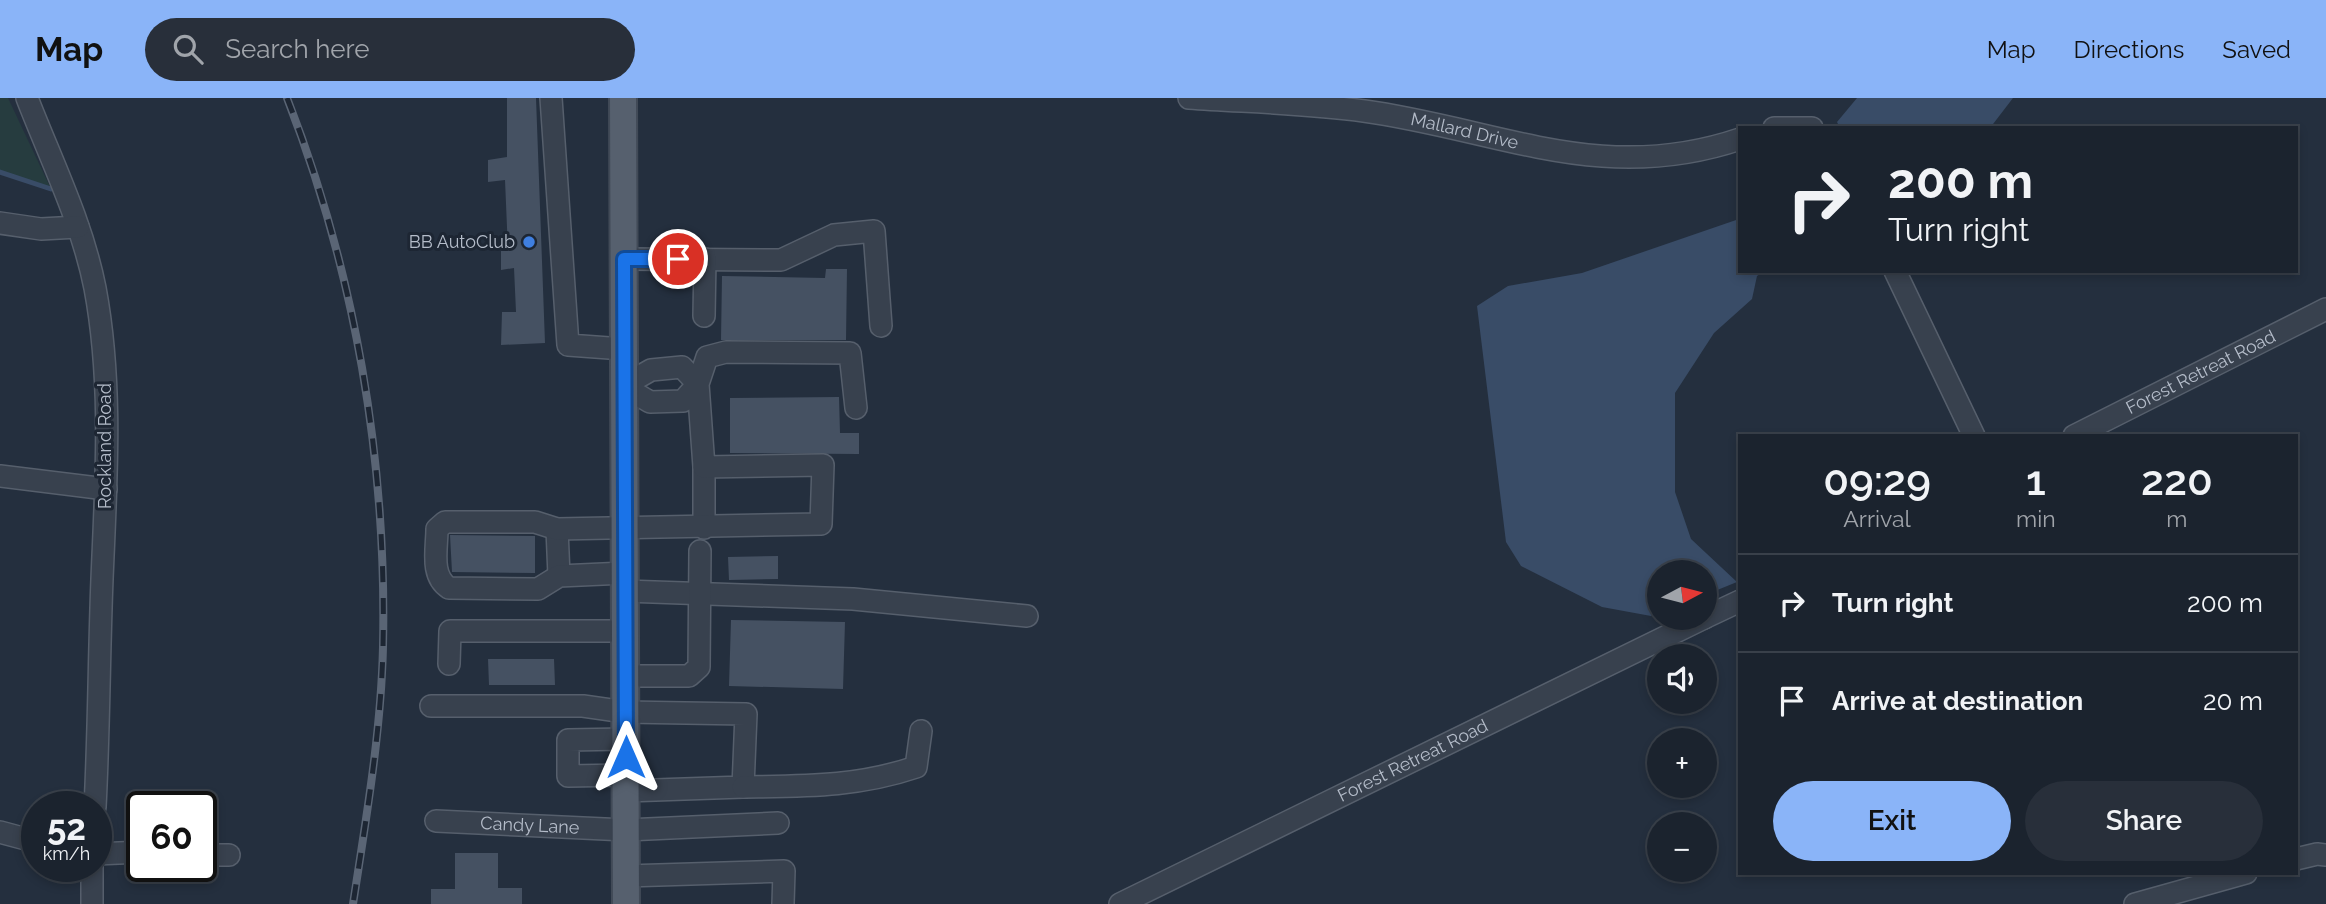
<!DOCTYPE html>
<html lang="en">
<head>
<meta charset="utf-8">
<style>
	body { margin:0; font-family:Raleway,sans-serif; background:#282f3a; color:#f1f3f6; height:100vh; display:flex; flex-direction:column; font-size:26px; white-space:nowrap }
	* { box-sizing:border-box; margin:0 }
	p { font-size:23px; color:#a0a4aa }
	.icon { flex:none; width:38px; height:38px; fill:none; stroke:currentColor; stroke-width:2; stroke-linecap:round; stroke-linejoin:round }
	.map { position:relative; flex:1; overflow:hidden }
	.side { position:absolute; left:1738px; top:336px; width:560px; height:441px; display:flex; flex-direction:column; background:#1b232e; border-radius:0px; box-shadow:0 4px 10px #0003,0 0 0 2px #39404a }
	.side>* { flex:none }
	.top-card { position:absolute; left:1738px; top:28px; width:560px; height:147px; border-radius:0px; box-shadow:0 4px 10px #0003,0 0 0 2px #39404a; background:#1b232e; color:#f1f3f6; overflow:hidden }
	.needle { width:46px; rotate:83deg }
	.tools { position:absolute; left:1647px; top:462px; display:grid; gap:14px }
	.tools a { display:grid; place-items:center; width:70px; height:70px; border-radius:50%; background:#1b232e; box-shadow:0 4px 10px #0003,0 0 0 2px #39404a; font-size:35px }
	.speed { position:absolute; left:21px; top:693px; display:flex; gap:14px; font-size:35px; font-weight:700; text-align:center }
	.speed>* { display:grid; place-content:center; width:91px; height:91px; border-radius:50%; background:#1b232e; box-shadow:0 4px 10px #0003,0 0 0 2px #39404a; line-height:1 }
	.speed small { font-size:18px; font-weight:400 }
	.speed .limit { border:4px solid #111; border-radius:10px; background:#fff; color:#111 }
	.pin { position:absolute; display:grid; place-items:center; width:60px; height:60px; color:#fff; margin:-30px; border:4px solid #fff; border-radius:50%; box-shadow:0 2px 7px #0007 }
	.me { position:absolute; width:77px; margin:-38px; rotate:0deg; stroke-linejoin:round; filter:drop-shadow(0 0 5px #0008) }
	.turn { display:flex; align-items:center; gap:24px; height:147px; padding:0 35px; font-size:32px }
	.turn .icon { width:91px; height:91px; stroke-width:2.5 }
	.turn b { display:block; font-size:49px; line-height:60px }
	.eta { display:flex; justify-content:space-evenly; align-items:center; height:119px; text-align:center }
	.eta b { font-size:42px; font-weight:600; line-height:49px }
	.button { display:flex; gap:14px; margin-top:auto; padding:14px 35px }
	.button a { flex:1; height:80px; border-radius:42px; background:#8ab4f8; color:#111; font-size:28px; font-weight:600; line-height:80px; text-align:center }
	.button a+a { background:#282f3a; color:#f1f3f6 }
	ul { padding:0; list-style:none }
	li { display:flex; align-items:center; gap:21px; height:98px; padding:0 35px; border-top:2px solid #39404a }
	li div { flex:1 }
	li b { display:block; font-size:26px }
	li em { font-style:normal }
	header { display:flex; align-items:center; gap:42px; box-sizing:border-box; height:98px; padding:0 35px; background:#8ab4f8; color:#111 }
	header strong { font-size:33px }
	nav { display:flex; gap:38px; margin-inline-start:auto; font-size:24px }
	.search { width:490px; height:63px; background:#282f3a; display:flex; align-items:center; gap:18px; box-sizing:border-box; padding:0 24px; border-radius:38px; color:#a0a4aa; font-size:26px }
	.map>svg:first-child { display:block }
	.green { fill:#263c3f }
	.water { fill:#394c67 }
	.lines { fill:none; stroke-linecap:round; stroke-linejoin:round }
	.stream { stroke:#394c67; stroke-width:5 }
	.building { fill:#455162 }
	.minor-casing { stroke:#565f6c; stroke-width:24 }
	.major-casing { stroke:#414a57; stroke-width:30 }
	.minor { stroke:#38414e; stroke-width:21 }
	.major { stroke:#56606e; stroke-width:26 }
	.rail-casing { stroke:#5a6575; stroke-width:8 }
	.rail { stroke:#1d2633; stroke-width:5; stroke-dasharray:16; stroke-linecap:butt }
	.route-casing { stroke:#114b97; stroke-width:18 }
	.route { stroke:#1a73e8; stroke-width:12 }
	.shop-dot { fill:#3f7fe0; stroke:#1d2633; stroke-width:2.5 }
	.labels { text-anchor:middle; stroke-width:6; stroke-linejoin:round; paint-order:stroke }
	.street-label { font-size:18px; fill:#b4bcc9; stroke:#1d2633 }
	.poi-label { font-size:18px; fill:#b4bcc9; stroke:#1d2633; text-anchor:end }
</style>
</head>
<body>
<header>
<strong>Map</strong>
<div class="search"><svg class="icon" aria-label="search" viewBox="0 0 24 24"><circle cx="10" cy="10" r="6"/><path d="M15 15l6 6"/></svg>Search here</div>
<nav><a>Map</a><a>Directions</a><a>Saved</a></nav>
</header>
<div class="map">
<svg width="2326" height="806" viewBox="0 0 2326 806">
	<rect width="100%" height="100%" fill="#242f3e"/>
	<path class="green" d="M0 0H8L51 91 0 74Z"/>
	<path class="water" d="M1857 0H2013L1990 30H1840L1837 24Z
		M1739 121 1740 173H1765L1757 178 1752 201 1714 235 1675 295V394L1691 441 1737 484 1705 497 1704 474H1659V515L1651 518 1602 509 1521 468 1506 444 1477 208 1508 188 1582 175Z"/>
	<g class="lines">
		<path class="stream" d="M0 74 51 91"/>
	</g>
	<path class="building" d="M507 0H536L545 245 501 247 502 214H516L514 170 501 172V153H508L505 82 488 84V62L507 59Z
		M826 171H847L846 242H721L722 178 825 180Z
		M839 299 840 335H859V356L730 355V300Z
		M450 437 535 438V475L452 474Z
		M778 458V481L729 482 728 459Z
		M731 522 845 524 843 591 729 588Z
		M488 561H554L555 587H489Z
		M455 755H498V790H522V806H431V791H455Z"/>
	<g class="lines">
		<defs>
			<g id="minor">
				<path d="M27 0C51 62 82 124 95 190 113 286 106 384 102 481 99 557 99 633 95 709"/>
				<path d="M551 0 568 247 623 251"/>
				<path id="s1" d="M1189 0C1247 4 1306 5 1364 13 1497 31 1601 88 1740 41"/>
				<path d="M1774 30H1812"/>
				<path d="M0 125 41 131 78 129"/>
				<path d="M624 161 781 162 834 137 874 133 881 228"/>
				<path d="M1895 173 1974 338"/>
				<path d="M704 218 705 161"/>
				<path id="s2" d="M2074 338 2326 211"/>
				<path d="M0 378 106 391"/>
				<path d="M704 430V369"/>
				<path d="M557 431 559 478"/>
				<path d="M625 475 559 478 538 491 449 490C430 478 437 451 437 431L445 424H535L557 431 821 426 823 367 704 369 698 286 682 269 651 272 623 288 650 304 683 303 698 286 707 259 726 254 850 255 856 310"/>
				<path d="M625 493 853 501 1027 518"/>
				<path d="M1704 520 1740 503"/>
				<path d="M449 566 450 533H625"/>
				<path d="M625 578H689L699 569 700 453"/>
				<path d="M431 608H583L625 614 746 616 743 689 626 693"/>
				<path d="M625 641 568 642V678L626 677"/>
				<path d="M743 689C805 688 857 689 916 669L921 633"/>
				<path id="s3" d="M436 723 626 732 778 725"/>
				<path d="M0 734 37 744"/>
				<path d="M96 756 142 754"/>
				<path d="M201 757H229"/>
				<path d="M2296 761 2317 756 2326 757"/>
				<path d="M626 778 784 773 783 806"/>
				<path d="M92 806V768"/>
				<path id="s4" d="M1120 806 1704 520"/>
				<path d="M2135 806 2246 775"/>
			</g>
			<path id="major" d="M623 0 626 806"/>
		</defs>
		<use href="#minor" class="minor-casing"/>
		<use href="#major" class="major-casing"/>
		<use href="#minor" class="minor"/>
		<use href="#major" class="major"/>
		<defs>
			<path id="rail" d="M287 0C355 174 387 362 383 549 381 635 366 721 353 806"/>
		</defs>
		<use href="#rail" class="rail-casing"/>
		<use href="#rail" class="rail"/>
	</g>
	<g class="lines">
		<defs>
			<path id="route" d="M626 659 624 161H678"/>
		</defs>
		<use href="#route" class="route-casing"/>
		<use href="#route" class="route"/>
	</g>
	<circle class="shop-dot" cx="529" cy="144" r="7"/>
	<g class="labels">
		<g class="street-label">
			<text dy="6" stroke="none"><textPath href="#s1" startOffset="278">Mallard Drive</textPath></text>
			<text dy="6" stroke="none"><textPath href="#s2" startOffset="142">Forest Retreat Road</textPath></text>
			<text transform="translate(105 348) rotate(-90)" y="6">Rockland Road</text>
			<text dy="6" stroke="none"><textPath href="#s4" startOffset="326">Forest Retreat Road</textPath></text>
			<text dy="6" stroke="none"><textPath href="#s3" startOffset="94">Candy Lane</textPath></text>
		</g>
		<g class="poi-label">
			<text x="515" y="150">BB AutoClub</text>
		</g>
	</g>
</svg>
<div class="tools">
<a><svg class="needle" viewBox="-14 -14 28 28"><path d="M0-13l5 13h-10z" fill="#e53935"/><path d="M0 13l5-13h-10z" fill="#a0a4aa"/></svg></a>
<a><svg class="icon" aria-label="sound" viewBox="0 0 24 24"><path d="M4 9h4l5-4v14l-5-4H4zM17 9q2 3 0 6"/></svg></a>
<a>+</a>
<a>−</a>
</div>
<div class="speed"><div>52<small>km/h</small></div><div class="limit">60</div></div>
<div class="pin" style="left:678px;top:161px;background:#d93025"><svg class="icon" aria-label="arrive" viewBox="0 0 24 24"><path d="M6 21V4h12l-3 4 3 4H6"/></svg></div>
<svg class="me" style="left:626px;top:659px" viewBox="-20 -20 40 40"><path d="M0-17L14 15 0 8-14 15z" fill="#1a73e8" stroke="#fff" stroke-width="4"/></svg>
<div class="top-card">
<div class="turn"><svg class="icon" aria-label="right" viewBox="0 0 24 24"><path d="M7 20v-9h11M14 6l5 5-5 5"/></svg><div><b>200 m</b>Turn right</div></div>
</div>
<section class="side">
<div class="eta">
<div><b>09:29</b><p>Arrival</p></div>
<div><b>1</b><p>min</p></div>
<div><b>220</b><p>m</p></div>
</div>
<ul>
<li><svg class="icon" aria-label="right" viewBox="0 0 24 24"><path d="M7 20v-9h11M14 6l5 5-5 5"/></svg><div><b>Turn right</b></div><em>200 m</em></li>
<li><svg class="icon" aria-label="arrive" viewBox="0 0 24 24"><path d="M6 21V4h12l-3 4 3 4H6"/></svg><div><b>Arrive at destination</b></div><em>20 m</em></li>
</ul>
<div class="button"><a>Exit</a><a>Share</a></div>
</section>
</div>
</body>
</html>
